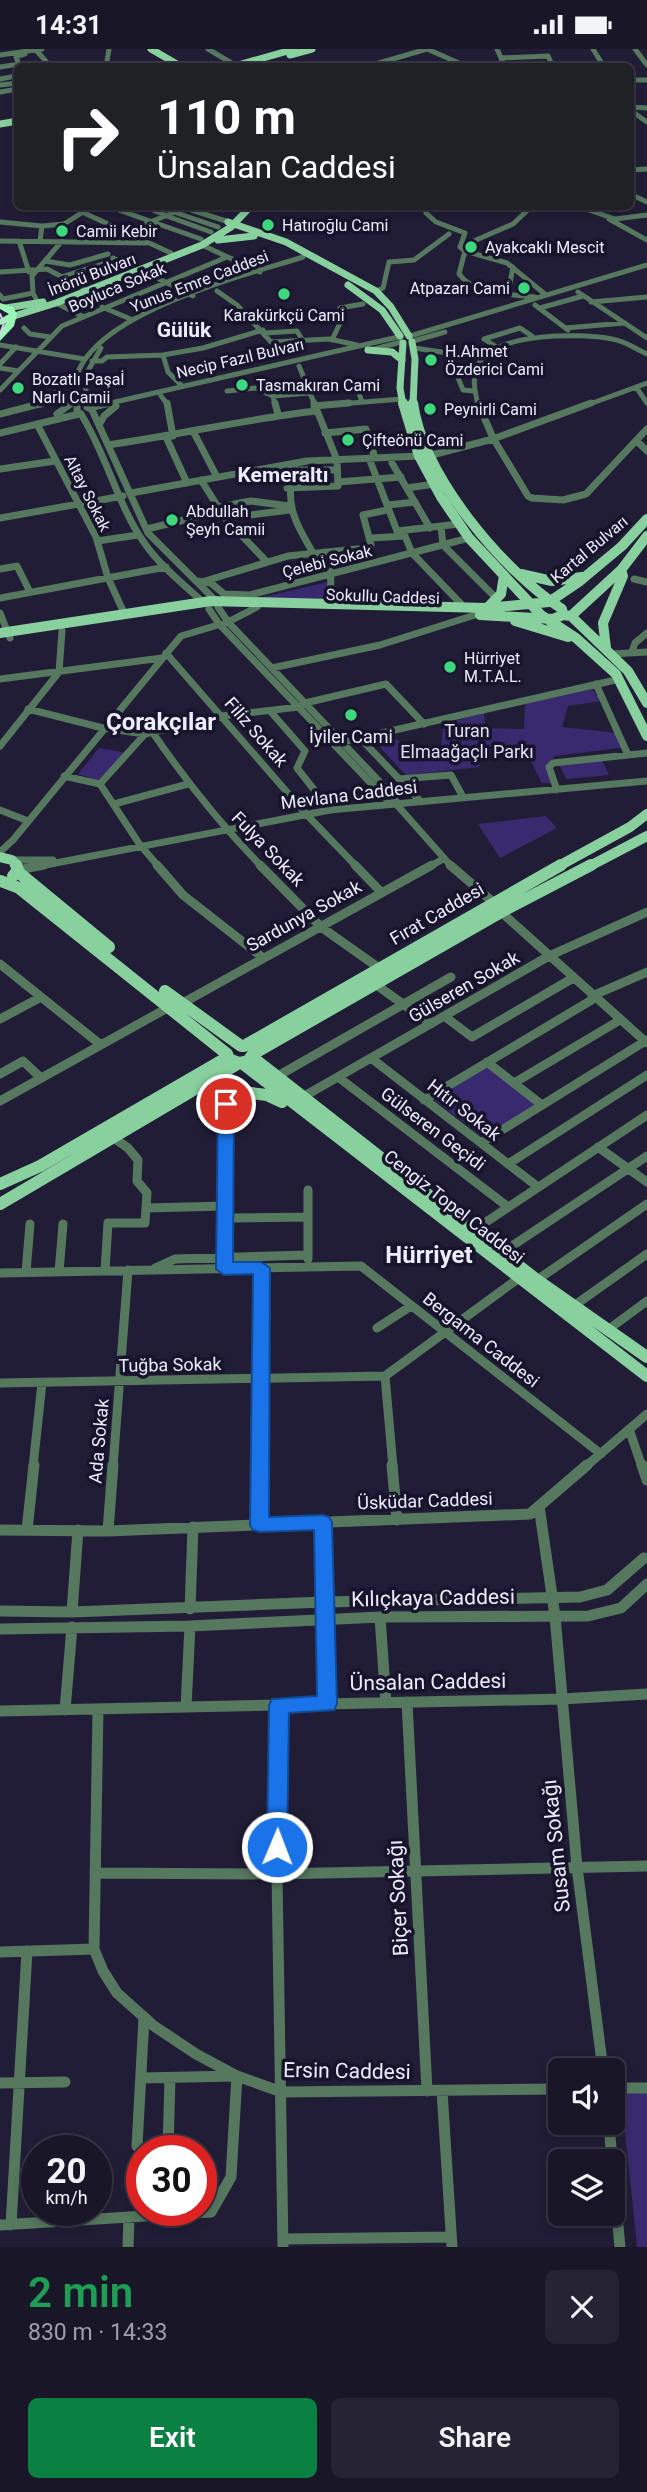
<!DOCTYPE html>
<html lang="en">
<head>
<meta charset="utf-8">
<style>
	body { margin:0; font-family:Roboto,sans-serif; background:#262334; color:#f1f3f6; height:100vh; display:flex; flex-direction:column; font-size:26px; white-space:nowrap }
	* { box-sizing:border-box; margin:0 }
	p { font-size:23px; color:#9f9fa8 }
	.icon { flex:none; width:38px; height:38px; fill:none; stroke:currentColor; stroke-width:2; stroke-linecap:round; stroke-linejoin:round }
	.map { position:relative; height:2198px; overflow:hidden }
	.sheet { display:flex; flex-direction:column; background:#191628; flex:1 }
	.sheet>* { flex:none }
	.hud { position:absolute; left:14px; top:14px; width:620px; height:147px; border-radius:10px; box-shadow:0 4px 10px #0003,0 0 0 2px #373545; background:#202124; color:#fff; overflow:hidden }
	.controls { position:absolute; left:548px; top:2009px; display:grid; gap:14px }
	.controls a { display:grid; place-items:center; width:77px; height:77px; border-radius:10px; background:#191628; box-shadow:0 4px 10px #0003,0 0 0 2px #373545; font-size:35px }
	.speed { position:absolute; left:21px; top:2086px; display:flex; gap:14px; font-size:35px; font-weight:700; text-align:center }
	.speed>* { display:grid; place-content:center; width:91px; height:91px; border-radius:50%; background:#191628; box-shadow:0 4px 10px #0003,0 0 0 2px #373545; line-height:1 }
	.speed small { font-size:18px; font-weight:400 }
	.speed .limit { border:10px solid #d22; background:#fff; color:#111 }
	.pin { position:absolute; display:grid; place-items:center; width:60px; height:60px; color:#fff; margin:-30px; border:4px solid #fff; border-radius:50%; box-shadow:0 2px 7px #0007 }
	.me { position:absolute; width:77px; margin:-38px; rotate:1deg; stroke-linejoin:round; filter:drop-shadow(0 0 5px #0008) }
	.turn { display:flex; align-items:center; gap:24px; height:147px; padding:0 28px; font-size:32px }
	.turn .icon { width:91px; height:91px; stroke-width:2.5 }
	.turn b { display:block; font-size:49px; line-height:60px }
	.round { display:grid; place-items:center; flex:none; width:74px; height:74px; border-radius:10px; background:#262334 }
	.overview { display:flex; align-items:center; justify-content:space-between; height:119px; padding:0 28px }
	h1 { font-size:42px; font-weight:600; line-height:52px; color:#1e9e55 }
	.button { display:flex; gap:14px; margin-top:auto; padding:14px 28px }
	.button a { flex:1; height:80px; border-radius:10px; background:#0b8043; color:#fff; font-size:28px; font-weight:600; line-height:80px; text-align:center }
	.button a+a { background:#262334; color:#f1f3f6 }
	.status { display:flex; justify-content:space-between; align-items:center; height:49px; padding:0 35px; background:#191628; direction:ltr }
	.status svg { height:19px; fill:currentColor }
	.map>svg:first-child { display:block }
	.green { fill:#392a70 }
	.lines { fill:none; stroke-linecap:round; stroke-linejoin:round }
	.minor-far3 { stroke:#56785f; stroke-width:5 }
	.minor-far2 { stroke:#56785f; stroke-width:7 }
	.minor-far1 { stroke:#56785f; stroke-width:9 }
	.minor { stroke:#56785f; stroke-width:11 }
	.major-far2 { stroke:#88d19e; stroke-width:7 }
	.major-far1 { stroke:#88d19e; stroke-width:10 }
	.major { stroke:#88d19e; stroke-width:12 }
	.highway { fill:#9bf5b6; fill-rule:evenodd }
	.tram { stroke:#d4d2e4; stroke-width:2 }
	.route { fill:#1a73e8; stroke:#114b97; stroke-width:2 }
	.poi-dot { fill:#3dd77e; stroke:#17142c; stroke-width:2.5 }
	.labels { text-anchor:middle; stroke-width:7; stroke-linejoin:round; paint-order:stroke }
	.far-poi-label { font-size:16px; fill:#edecfd; stroke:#17142c; text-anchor:start }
	.far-street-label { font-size:16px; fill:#edecfd; stroke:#17142c }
	.park-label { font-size:18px; fill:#e1e0f6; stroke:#17142c }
	.street-label { font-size:18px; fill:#edecfd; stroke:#17142c }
	.poi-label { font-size:18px; fill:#edecfd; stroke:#17142c }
	.far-district-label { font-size:21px; font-weight:bold; fill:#edecfd; stroke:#17142c }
	.near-street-label { font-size:21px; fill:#edecfd; stroke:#17142c }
	.district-label { font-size:24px; font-weight:bold; fill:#edecfd; stroke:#17142c }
</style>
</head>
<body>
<div class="status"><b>14:31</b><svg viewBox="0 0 49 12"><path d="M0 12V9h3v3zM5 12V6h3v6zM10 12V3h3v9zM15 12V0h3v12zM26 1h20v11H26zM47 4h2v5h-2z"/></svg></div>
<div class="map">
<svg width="647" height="2198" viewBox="0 0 647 2198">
	<rect width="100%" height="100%" fill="#211d36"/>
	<path class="green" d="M328 533 327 549 324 551 254 550Z
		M592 640 601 652 568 657 562 678 617 684 627 698 555 707 549 714 556 735 542 734 526 703 479 711 480 718 406 726 372 690 391 687C406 697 424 706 441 697L443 675 484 664 485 679 524 680 525 655Z
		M99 699 127 704 101 732 78 725Z
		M602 711 609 726 566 730 559 715Z
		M546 767 557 779 500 809 478 775Z
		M487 1018 538 1055 484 1089 433 1050Z
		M621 2044H647V2198H637Z"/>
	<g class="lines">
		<path class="minor-far3" d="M35 0 51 18
			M208 0 235 16
			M497 0 505 18
			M593 0 604 18
			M635 0 647 16
			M0 6 42 0
			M501 9 548 7 553 18
			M0 18 19 15
			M20 18 16 8 25 5
			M106 18 109 0
			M131 18 170 16
			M365 18 427 0 468 18
			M584 18 603 17
			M0 30 16 27
			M630 31H647
			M0 36 18 34
			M0 43 18 40
			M630 58 647 59
			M630 61 647 73
			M630 121 647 120
			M630 145 647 153
			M110 158 201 190
			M145 158 165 166
			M182 158 226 172
			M426 158V164L436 173 465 184 460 198 465 202 459 225C475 247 510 245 535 248
			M580 158 615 170 647 166
			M82 163 171 204
			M174 163 218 178
			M164 166 211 183
			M609 170 647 191
			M0 173 42 177 40 192
			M42 177 64 175 91 158
			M127 182 188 158
			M0 192 146 194
			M19 192 29 223
			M202 196 260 223
			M460 198 513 175 531 158
			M465 202 507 214 546 246
			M113 209 132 219
			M45 212 70 216 108 205
			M141 221 193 247
			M0 223 47 220 83 239
			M62 228 116 211
			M217 242 237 256 271 293 329 290 357 296
			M376 242 383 239 389 213 414 211 449 185
			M578 243 647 289
			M508 244 513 218
			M0 246 3 250 33 244
			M591 253 647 248
			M38 254 33 244 32 227 62 192
			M56 254 82 267
			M535 256 568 281
			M102 258 133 271
			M540 259 583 247
			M24 279 30 285 50 288
			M565 279 625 274
			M265 284 297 282 303 292
			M410 287 647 216
			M332 291 341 272 340 259 363 255
			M413 292 445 283
			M0 296 84 310
			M414 299 455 305 453 316 463 341 474 342
			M498 299 484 290 520 279 532 287
			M371 301 401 293
			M163 306 168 323 182 337
			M92 312H102L107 308 163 306 203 299 263 281
			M0 315 16 298
			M299 317 315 356
			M0 319 18 322
			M636 338 647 354
			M307 339 356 335 362 353
			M0 341 62 277 227 208
			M227 342 255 339 273 347
			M161 347 168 356
			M41 356 56 343
			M69 356 76 351
			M77 356C51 272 248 226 303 208
			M87 356 85 327 101 299
			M102 356 398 288
			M275 356 273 347 309 344
			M327 356 402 350
			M478 356C475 342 471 327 479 314 497 283 582 284 612 290 625 292 636 300 647 305
			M587 356 647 334"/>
		<path class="minor-far2" d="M77 354V363L81 365C106 405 118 456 143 492 159 516 183 535 204 554
			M87 354V358
			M167 354 173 387
			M275 354 278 365
			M478 354 493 389 528 447 532 449 563 451 586 445 647 380
			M314 357 349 354
			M87 358 92 361 148 484 217 553
			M89 359 110 354
			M0 365 43 354
			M57 365 72 354
			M37 375 96 488 108 529 125 566
			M99 376 104 367 116 357
			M193 382 217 428
			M0 384 79 365
			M325 384 366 380 375 409
			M166 388 187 434
			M637 392 647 402
			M108 396C178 386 246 370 316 362
			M432 406 493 390 591 354
			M369 409 397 482 405 487 412 504 464 558
			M392 414 430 479
			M294 415C285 456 293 469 313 504
			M0 420 55 412
			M292 421H337
			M201 431 225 469 267 513
			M338 433 401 428
			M287 439 338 437 337 411 314 354
			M407 439 435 435
			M131 444 307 412 419 407
			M388 456 415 453
			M218 458 251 452 289 457
			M0 469 123 447
			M225 469 290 461
			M441 477 443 496 497 550
			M147 480 221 462
			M397 482 459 475
			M371 489 405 487
			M97 492 138 486
			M324 503 331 525 330 556
			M0 520 17 517 30 543
			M634 530 647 533
			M196 532 211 534 224 545 250 546 469 489
			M205 532 288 507 367 499 371 496 363 466 387 461
			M0 549 166 518
			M218 558 228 573 395 749 397 756 452 818
			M209 560 219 575 387 751 396 756
			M0 564 10 589
			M632 603 635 594 647 584
			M166 604 306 765 357 818
			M612 605 647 603
			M272 619 380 596 475 566
			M0 630 162 609
			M596 635 628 706
			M28 660 103 679 145 685 222 667 299 658 305 654 386 635 424 675
			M271 663 305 702 297 719 330 761
			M153 684C186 732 221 776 262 818
			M360 689 421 753
			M342 693 620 630
			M0 697 59 623 62 582
			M64 727 100 735 140 796 159 818
			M399 730 451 726 463 748
			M100 735 145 685
			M557 741 549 718 553 714 647 704
			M114 755 188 735
			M0 761 28 772
			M0 803 13 791 181 587 228 573 257 558
			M13 811H53
			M35 818 330 761 647 732
			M429 818 443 810"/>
		<path class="minor-far1" d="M157 816 183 846 262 908
			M260 816 321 878 379 919
			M355 816 381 843
			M450 816 493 853
			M18 821 44 816
			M501 863 647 994
			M0 915 101 996
			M375 935 431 975
			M592 947 647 923
			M181 955 432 816
			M444 967 472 988 573 929
			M0 970 41 948
			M371 1009 538 1138
			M487 1013 542 1056
			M0 1025 23 1012 41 1029
			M276 1028 451 928
			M338 1028 508 1158
			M514 1034 620 971
			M301 1049 549 907 647 863
			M424 1051 595 949
			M0 1052 171 957
			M481 1094 647 991
			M598 1098 647 1133
			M508 1115 647 1026
			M308 1141V1210
			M146 1159 225 1157
			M225 1169 308 1168
			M474 1181 647 1066
			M503 1203 647 1107
			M155 1219 175 1210 308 1206
			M224 1220 226 1040
			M105 1222 108 1174H145L147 1144 137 1132 138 1111 128 1099 111 1087
			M26 1223 30 1175
			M59 1223 63 1175
			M0 1224 361 1217 601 1405
			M537 1231 647 1155
			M575 1256 647 1205
			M377 1279 411 1257
			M609 1280 647 1252
			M385 1327 393 1418
			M0 1334 385 1327 519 1229
			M629 1380 642 1418
			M33 1418 42 1334
			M113 1418 128 1221
			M259 1418 261 1219
			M585 1418 647 1365"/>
		<path class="minor" d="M392 1416 397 1471
			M642 1416 647 1431
			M539 1457 555 1567 577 1818 603 2021
			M323 1473 327 1655
			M259 1476V1416
			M0 1481 108 1482 530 1465 587 1416
			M27 1481 34 1416
			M108 1482 113 1416
			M190 1560 193 1478
			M0 1562 72 1563 324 1553 580 1548 607 1541 644 1509
			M72 1563 78 1481
			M380 1568 386 1654
			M0 1580 190 1577 380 1568 588 1567 621 1559 647 1535
			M407 1653 427 2042
			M279 1656 277 1825 283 2198
			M186 1658 190 1577
			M98 1660 94 1900 103 1922 117 1944 154 1977 196 2005 237 2027 282 2043 560 2040
			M65 1661 72 1578
			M0 1662 562 1650 647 1645
			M95 1824 277 1825 647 1817
			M0 1903 94 1900
			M0 2034 65 2033
			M612 2039H647
			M442 2042 452 2198
			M609 2074 612 2112
			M137 2097 144 1969
			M168 2102 170 2029
			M612 2115 620 2198
			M0 2176 211 2163 231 2128 237 2027 141 2029
			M11 2176 27 1902
			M283 2190 451 2188
			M128 2198 129 2168"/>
		<path class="major-far2" d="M151 0 182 18
			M290 6 312 0
			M231 18 295 0
			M0 75 18 72
			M228 173 286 193 376 242 391 258 409 287
			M218 191 254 187
			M348 236 382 261 400 287
			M6 259 43 253
			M11 268 56 254 202 196 231 178 250 158
			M412 293 415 310 413 356
			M403 294 400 339 403 356
			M368 301 392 303 402 311"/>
		<path class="major-far1" d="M403 354 419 407 441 448 469 489 541 566 576 589 616 625 647 687
			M413 354C423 427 502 521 562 560L563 566
			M521 525 552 532 582 528
			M487 559 501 545 504 526
			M480 566 553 570 563 566 571 567
			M571 567 628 622 647 654
			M571 567 621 521 647 487
			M515 572 568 588
			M0 584 211 552 487 559 549 553 580 532 622 497 647 470
			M606 599 603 574 623 527 621 521
			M0 808 12 811 17 818
			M557 818 630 778 647 765
			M588 818 647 787"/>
		<path class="major" d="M18 823 109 898
			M13 827 18 821 16 816
			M1 832 19 839 227 1005 229 1010 239 1014 248 1012 253 1005 501 863 591 816
			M165 942 241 997
			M244 997 561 816
			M252 1008 537 1231 647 1308
			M242 1014 647 1327
			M201 1038 267 1046 282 1053
			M0 1135 40 1117 228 1008
			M0 1155 239 1014"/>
		<path class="highway" d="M0 254 13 258 17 265 14 277 0 292V283L6 274 0 276V270L9 265 0 260Z"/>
		<path class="tram" d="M0 265 4 274 0 285"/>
	</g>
	<path class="route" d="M226 1049 234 1055 233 1213H261L270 1219 269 1468 323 1466 329 1468 332 1473 337 1655 334 1661 289 1664 287 1798 284 1805 277 1808 270 1805 267 1798 269 1656 272 1650 317 1647 314 1481 260 1483 253 1481 250 1476 253 1225 224 1226 216 1220 218 1055Z"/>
	<g class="poi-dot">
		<circle cx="268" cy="176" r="7"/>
		<circle cx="62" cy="182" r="7"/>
		<circle cx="471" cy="198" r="7"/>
		<circle cx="524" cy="239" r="7"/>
		<circle cx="284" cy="245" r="7"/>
		<circle cx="431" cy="311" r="7"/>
		<circle cx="242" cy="336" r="7"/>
		<circle cx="18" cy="339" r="7"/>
		<circle cx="430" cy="360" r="7"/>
		<circle cx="348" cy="391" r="7"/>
		<circle cx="172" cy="471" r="7"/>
		<circle cx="450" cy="618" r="7"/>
		<circle cx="351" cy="666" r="7"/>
	</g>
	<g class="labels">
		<g class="far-poi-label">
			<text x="282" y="182">Hatıroğlu Cami</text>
			<text x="76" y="188">Camii Kebir</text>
			<text x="485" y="204">Ayakcaklı Mescit</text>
			<text x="510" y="245" text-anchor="end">Atpazarı Cami</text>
			<text x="284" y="272" text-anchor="middle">Karakürkçü Cami</text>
			<text x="445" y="308">H.Ahmet<tspan x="445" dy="18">Özderici Cami</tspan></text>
			<text x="32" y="336">Bozatlı Paşaİ<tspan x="32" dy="18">Narlı Camii</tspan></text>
			<text x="256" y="342">Tasmakıran Cami</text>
			<text x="444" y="366">Peynirli Cami</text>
			<text x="362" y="397">Çifteönü Cami</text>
			<text x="186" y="468">Abdullah<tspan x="186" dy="18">Şeyh Camii</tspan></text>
			<text x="464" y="615">Hürriyet<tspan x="464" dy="18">M.T.A.L.</tspan></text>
		</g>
		<g class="far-street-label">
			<text transform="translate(92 225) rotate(-21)" y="6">İnönü Bulvarı</text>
			<text transform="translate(199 232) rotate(-21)" y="6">Yunus Emre Caddesi</text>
			<text transform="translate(117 238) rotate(-23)" y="6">Boyluca Sokak</text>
			<text transform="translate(240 309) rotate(-13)" y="6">Necip Fazıl Bulvarı</text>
			<text transform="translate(88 444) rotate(63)" y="6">Altay Sokak</text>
			<text transform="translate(589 500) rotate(-40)" y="6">Kartal Bulvarı</text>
			<text transform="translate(327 512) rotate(-14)" y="6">Çelebi Sokak</text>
			<text transform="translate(383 547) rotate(2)" y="6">Sokullu Caddesi</text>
		</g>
		<g class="park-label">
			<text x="467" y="688">Turan<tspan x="467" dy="21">Elmaağaçlı Parkı</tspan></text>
		</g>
		<g class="street-label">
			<text transform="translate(256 683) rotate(49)" y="6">Filiz Sokak</text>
			<text transform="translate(349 746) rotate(-7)" y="6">Mevlana Caddesi</text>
			<text transform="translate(268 800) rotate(46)" y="6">Fulya Sokak</text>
			<text transform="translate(437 865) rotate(-30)" y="6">Fırat Caddesi</text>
			<text transform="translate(304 867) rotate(-29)" y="6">Sardunya Sokak</text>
			<text transform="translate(464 938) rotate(-30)" y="6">Gülseren Sokak</text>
			<text transform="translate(464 1061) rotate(38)" y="6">Hıtır Sokak</text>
			<text transform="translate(433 1080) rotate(37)" y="6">Gülseren Geçidi</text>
			<text transform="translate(454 1158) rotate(38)" y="6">Cengiz Topel Caddesi</text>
			<text transform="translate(481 1291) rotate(38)" y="6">Bergama Caddesi</text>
			<text transform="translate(170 1316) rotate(-1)" y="6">Tuğba Sokak</text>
			<text transform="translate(99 1392) rotate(-85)" y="6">Ada Sokak</text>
			<text transform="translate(425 1452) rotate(-2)" y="6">Üsküdar Caddesi</text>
		</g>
		<g class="poi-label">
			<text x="351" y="694">İyiler Cami</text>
		</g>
		<g class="far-district-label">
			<text x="184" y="288">Gülük</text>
			<text x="283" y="433">Kemeraltı</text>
		</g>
		<g class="near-street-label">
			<text transform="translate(433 1549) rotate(-1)" y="7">Kılıçkaya Caddesi</text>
			<text transform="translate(428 1633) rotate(-1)" y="7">Ünsalan Caddesi</text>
			<text transform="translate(556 1797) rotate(-96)" y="7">Susam Sokağı</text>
			<text transform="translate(398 1849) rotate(-93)" y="7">Biçer Sokağı</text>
			<text transform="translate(347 2022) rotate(1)" y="7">Ersin Caddesi</text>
		</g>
		<g class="district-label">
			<text x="161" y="681">Çorakçılar</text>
			<text x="429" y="1214">Hürriyet</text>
		</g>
	</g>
</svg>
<div class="controls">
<a><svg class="icon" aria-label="sound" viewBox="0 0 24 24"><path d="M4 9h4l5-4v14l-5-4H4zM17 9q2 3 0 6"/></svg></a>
<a><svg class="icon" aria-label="layers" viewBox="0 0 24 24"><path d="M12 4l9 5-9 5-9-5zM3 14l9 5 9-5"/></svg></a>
</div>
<div class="speed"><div>20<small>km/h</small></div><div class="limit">30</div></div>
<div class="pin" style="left:226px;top:1055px;background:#d93025"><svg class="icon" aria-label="arrive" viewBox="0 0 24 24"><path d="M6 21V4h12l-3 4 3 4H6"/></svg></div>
<svg class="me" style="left:277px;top:1798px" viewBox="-20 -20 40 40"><circle r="17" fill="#1a73e8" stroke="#fff" stroke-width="3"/><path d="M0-11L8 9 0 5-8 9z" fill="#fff"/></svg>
<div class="hud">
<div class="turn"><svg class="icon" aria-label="right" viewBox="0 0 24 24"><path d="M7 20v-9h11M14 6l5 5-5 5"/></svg><div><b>110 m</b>Ünsalan Caddesi</div></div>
</div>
</div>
<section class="sheet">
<div class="overview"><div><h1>2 min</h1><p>830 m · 14:33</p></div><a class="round"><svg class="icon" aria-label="close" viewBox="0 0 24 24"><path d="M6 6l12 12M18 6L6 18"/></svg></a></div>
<div class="button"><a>Exit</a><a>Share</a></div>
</section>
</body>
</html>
